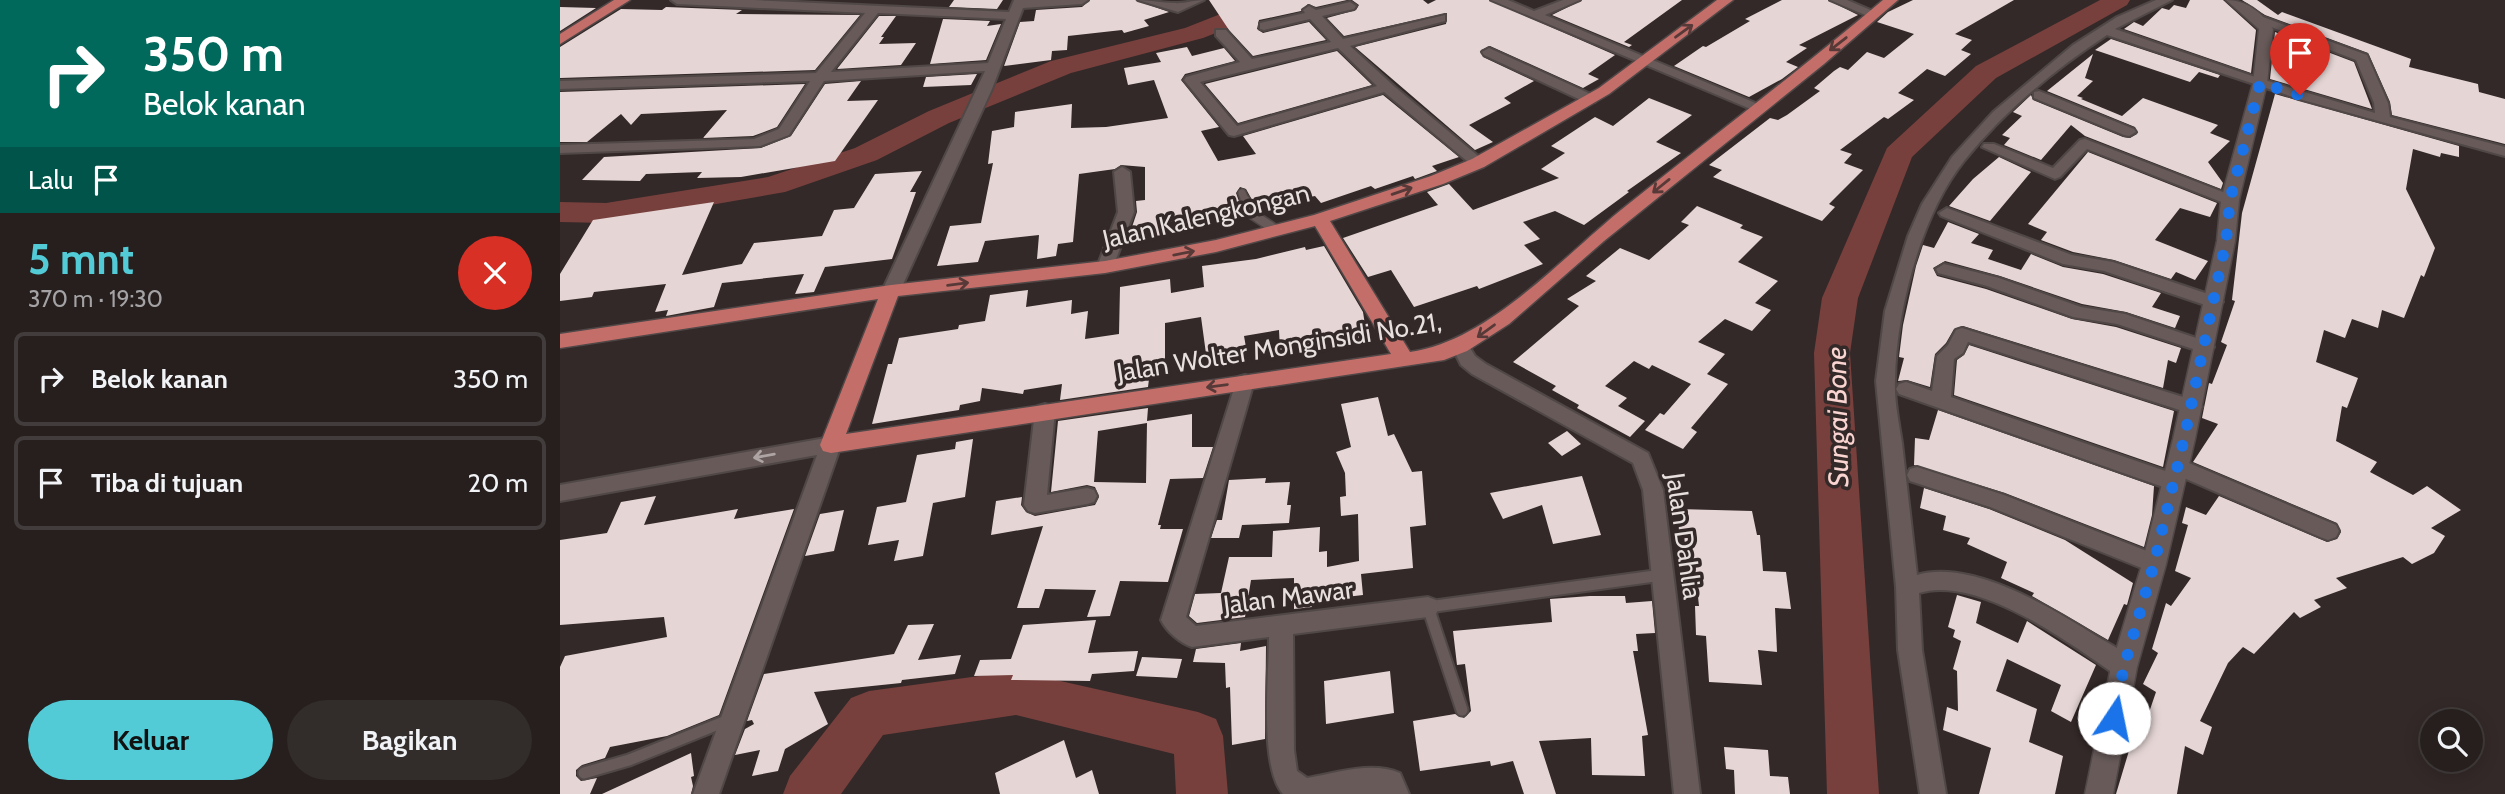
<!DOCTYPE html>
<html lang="id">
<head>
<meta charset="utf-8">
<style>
	body { margin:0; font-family:Cabin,sans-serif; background:#322c2b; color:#f1f3f6; height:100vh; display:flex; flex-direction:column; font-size:26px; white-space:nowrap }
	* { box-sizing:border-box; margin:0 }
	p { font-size:23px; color:#a4a2a4 }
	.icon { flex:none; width:38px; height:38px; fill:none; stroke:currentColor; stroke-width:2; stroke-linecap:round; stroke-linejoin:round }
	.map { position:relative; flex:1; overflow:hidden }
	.panel { display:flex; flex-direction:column; background:#261f1e; width:560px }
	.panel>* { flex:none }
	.top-card { background:#00695c; color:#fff; overflow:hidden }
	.tools { position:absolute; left:1860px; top:709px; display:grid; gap:14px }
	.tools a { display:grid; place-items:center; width:63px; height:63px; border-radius:50%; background:#261f1e; box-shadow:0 4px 18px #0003,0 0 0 2px #423d3c; font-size:35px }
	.pin { position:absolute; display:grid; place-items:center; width:60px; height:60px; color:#fff; margin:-72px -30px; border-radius:50% 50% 50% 0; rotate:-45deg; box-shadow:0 0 7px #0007 }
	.pin .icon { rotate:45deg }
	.me { position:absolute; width:77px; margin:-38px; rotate:11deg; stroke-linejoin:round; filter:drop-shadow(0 0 5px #0008) }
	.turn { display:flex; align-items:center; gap:24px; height:147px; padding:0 28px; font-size:32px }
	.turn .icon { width:91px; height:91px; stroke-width:2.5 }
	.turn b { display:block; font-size:49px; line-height:60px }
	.then { display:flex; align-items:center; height:66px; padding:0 28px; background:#0003; gap:14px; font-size:26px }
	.round { display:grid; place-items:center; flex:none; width:74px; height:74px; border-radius:37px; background:#322c2b }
	.summary { display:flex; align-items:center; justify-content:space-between; height:119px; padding:0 28px }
	h1 { font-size:42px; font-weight:800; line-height:52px; color:#52cbd7 }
	.cta { display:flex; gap:14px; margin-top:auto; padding:14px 28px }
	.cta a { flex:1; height:80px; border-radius:42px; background:#52cbd7; color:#111; font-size:28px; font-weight:800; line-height:80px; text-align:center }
	.cta a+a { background:#322c2b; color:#f1f3f6 }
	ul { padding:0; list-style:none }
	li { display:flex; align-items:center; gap:21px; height:94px; margin:0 14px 10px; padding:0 14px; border:4px solid #423d3c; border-radius:10px }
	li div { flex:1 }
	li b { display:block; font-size:26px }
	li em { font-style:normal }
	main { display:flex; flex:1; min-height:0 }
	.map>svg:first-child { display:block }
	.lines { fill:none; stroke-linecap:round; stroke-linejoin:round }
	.river { fill:#77403d; fill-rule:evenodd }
	.building { fill:#e5d6d5; fill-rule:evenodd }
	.service-far2-casing { stroke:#504747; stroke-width:10 }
	.service-far1-casing { stroke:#504747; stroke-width:12 }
	.service-casing { stroke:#504747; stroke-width:15 }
	.minor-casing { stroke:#504747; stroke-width:4 }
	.tertiary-casing { stroke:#504747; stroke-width:3 }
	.trunk-casing { stroke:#504747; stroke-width:3 }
	.service-far2 { stroke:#675a59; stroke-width:7 }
	.service-far1 { stroke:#675a59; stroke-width:9 }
	.service { stroke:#675a59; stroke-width:11 }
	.minor { fill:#675a59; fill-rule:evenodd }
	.tertiary { fill:#675a59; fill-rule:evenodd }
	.trunk { fill:#c46e6a; fill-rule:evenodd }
	.oneway { stroke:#573a38 }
	.oneway2 { stroke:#ada4a3 }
	.route { stroke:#1a73e8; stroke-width:12; stroke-dasharray:0 21.6 }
	.labels { text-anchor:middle; stroke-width:7; stroke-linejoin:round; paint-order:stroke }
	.street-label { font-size:26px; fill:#e7e0df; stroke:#332928 }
	.water-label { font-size:28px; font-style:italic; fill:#f9d4d0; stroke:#332928 }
</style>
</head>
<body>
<main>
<section class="panel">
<div class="top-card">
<div class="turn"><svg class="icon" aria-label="right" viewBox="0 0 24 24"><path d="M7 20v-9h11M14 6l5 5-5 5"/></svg><div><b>350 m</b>Belok kanan</div></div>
<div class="then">Lalu<svg class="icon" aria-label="arrive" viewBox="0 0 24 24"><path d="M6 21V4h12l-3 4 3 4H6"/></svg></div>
</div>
<div class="summary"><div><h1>5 mnt</h1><p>370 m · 19:30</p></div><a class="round" style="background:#d93025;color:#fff"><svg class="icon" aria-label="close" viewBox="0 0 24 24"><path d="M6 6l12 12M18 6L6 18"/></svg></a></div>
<ul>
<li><svg class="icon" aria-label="right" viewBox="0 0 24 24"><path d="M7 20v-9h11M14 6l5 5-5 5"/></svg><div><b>Belok kanan</b></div><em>350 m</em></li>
<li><svg class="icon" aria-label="arrive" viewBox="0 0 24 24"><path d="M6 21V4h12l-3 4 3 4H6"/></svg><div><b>Tiba di tujuan</b></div><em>20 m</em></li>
</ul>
<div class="cta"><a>Keluar</a><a>Bagikan</a></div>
</section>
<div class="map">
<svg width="1945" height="794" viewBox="0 0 1945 794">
	<rect width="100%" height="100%" fill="#332928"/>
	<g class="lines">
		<path class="river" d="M696 0H730L727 5 643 38 511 73 389 123 317 160 225 192 46 223 0 222V202L46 203 208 177 295 148 369 111 491 61 625 28Z
			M1540 0H1570L1567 5 1436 78 1352 157 1298 298 1290 353 1319 794H1267L1254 353 1262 298 1327 148 1416 66Z
			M456 671 638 712 656 719 663 736 668 794H616L614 754 456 715 323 735 281 794H223L230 776 291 698 309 691Z"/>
	</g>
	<path class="building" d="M394 0H443L437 9 389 7Z
		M530 0H575L609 12 584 20 589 26 564 33 562 30 508 36 507 50 492 51 491 60 444 66 460 22 474 21 476 10 522 7Z
		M649 0H787L756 7 748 4 741 11 699 20 697 29 703 33 749 22 766 40 693 56 669 30Z
		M792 0H863L868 4 876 0H929L1055 55 1028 74 1039 79 1023 88 930 46 921 50 923 57 974 81 944 98 951 103 909 125 933 142 915 150 795 47 886 24 887 13 784 36 767 18 796 10 799 5Z
		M1022 0H1122L1064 42 1072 45 1069 47 992 15Z
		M1222 0H1268L1298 15 1239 45 1247 48 1226 62 1238 67 1222 79 1189 97 1114 66 1143 46 1146 47 1190 21 1185 19Z
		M1353 0H1454L1395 34 1412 40 1401 50 1411 54 1385 76 1367 69 1338 93 1354 100 1328 119 1324 117 1280 150 1292 154 1284 163 1303 170 1269 204 1275 207 1262 221 1153 177 1162 170 1149 165 1210 118 1218 120 1227 115 1260 91 1254 88 1274 71 1280 67 1288 70 1307 52 1324 58 1354 34 1317 22 1328 12Z
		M1630 0H1663L1696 30 1691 73 1564 29 1574 22 1583 26 1602 8 1609 10 1614 5 1626 8Z
		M1682 0H1697L1718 15 1722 12 1851 59 1849 67 1918 84 1919 92 1945 99V144L1832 115 1830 102 1808 53 1705 15Z
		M0 7 36 8 0 31Z
		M106 7 182 10 176 14 300 15 255 70 0 78V47L61 9 102 10Z
		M319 16H336L321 37H324L319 44 356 43 341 65 277 69Z
		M383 19 430 21 427 26 441 24 426 60 370 64Z
		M1715 32 1794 62 1812 109 1710 79Z
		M1551 39 1660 75 1658 78 1639 72 1630 82 1535 50Z
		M627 47 632 56 664 48 675 61 625 74 621 80 659 127 641 131 658 161 696 154 683 136 823 95 899 157 872 166 877 171 855 179 853 176 815 189 811 186 761 203 755 196 696 207 686 189 680 187 676 193 682 210 672 212 673 220 645 224 644 218 603 223V235L575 238V227H572L577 212 576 201 585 200V167L561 165 555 169 519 174 513 242 498 244 496 256 477 259 479 235 425 241 418 262 377 266 390 226 421 223 433 163 428 164 432 131 454 127 455 112 512 104 511 128 546 127 608 118 594 80 568 85 564 68 601 62 596 53Z
		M777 51 812 85 678 123 645 84Z
		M1533 54 1525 78 1533 81 1517 96 1523 98 1521 99 1562 116 1583 98 1658 125 1650 133 1670 141 1648 162 1663 183 1661 189 1525 136 1511 125 1481 160 1444 145 1450 138 1442 135 1462 116 1453 112 1471 95 1473 100 1563 137 1570 138 1577 134 1575 127 1487 91Z
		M417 74 411 85 363 87 366 77Z
		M301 81 287 101 318 100 275 161 181 177 137 178 142 172 86 174 80 181 22 180 44 157 201 148 231 136 265 84Z
		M245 84 217 127 193 136 143 138 167 110 81 114 71 125 61 114 27 142H0V92Z
		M1715 94 1899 146V157L1881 153 1880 157 1853 149 1846 189 1875 248 1864 277 1861 275 1844 318 1822 310 1818 328 1792 319 1785 338 1764 330 1756 362 1798 378 1787 408 1782 406 1776 441 1817 462 1810 472 1853 495 1867 486 1901 510 1871 528 1885 536 1874 553 1852 564 1843 557 1776 578 1787 588 1754 600 1761 607 1740 618 1734 612 1694 654 1683 647 1668 663 1640 721 1652 727 1643 755 1625 746 1617 794H1556L1577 724 1584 727 1596 692 1583 684 1598 653 1592 649 1606 603 1611 606 1631 578 1615 571 1628 525 1622 523 1626 507 1646 515 1659 496 1767 542 1777 539 1781 532 1777 523 1633 462 1658 424 1642 418 1649 383 1652 384 1667 345 1661 342 1675 301 1672 300 1682 213Z
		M1089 98 1132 115 1096 142 1121 153 1067 191 1069 192 1024 225 995 211 963 222 980 239 964 245 983 264 919 289 917 286 854 307 831 270 808 277 783 238 878 205 867 192 889 184 913 210 999 178 981 169 1005 153 991 146 1035 117 1053 126Z
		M1528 152 1657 203 1650 217 1620 208 1595 240 1648 261 1635 280 1616 272 1611 279 1554 260 1513 252 1481 240 1487 232 1468 224Z
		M1439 157 1471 172 1430 221 1389 206 1413 179Z
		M362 171 350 192H356L332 259 265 267 254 292 235 294 244 274 162 283 154 307 106 316 108 310 95 312 106 284 34 292 32 297 0 301V274L33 220 154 202 122 275 182 264 194 243 262 236 274 210 294 208 315 174Z
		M1137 206 1183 225 1180 228 1203 237 1178 262 1218 281 1195 303 1211 310 1192 331 1165 319 1138 342 1165 354 1147 374 1168 384 1131 428 1137 432 1123 449 1085 430 1100 413 1104 415 1131 384 1092 365 1089 369 1074 361 1045 386 1067 398 1058 406 1085 421 1070 437 1017 408 1019 405 992 390 996 386 953 362 1019 306 1007 299 1036 281 1026 276 1060 248 1089 260 1129 225 1121 222Z
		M1388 222 1419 234 1411 243 1433 250 1428 259 1461 270 1471 254 1503 267 1543 274 1601 293 1592 307 1620 316 1615 328 1566 312 1522 304 1440 276 1385 261 1373 268 1377 276 1426 289 1512 319 1556 327 1621 348 1616 363 1608 360 1603 388 1403 326 1394 329 1386 343 1375 354 1370 387 1347 380 1338 381 1344 358 1339 357 1343 325 1356 266 1363 245 1374 248Z
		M764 246 803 312 807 338 720 350 719 330 684 336 687 353 647 361 641 317 605 323V360L591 363 588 387 500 400 502 384 464 390 463 394 422 388 420 401 400 405 399 410 312 424 328 364H332L339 338 398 329 399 325 425 321 430 295 468 290 466 307 512 300 511 314 528 311 525 339 559 334 560 287 610 279 611 293 644 287 642 266 696 259 745 247 746 250Z
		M1409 345 1614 411 1603 467 1394 395 1397 360 1404 355Z
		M818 397 828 436 834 434 852 472 862 471 866 525 850 527 853 568 801 574 803 595 752 601V607L734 609V578L691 580 685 617 637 623 629 616 635 594 661 593 669 557H712L713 531 760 527 759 552 767 551V567L799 561 798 514 781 516 780 497 786 496 785 473 776 452 791 447 781 404Z
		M588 408 587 421 632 414V447H653L643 478 610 479 598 525H601L600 529H623L608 582 560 581 550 616 527 617 536 590 485 589 479 608H457L483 526 431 535 436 501 462 497 461 505 466 512 475 516 535 505 539 497 535 487 527 485 491 492 498 421ZM587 423 586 483 534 482 538 431Z
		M1378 410 1594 486 1592 515 1584 547 1445 493 1354 465 1355 438 1369 440Z
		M1007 431 1021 444 1002 456 988 443Z
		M413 439 405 497 373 503 363 556 334 561 339 540 308 545 317 507 346 502 357 455 395 449 396 442Z
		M1022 476 1041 535 993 544 982 505 943 519 930 493Z
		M706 478 705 483 730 482 727 505H731L729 523 682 525 679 538H651L657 520H662L669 480Z
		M1364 488 1429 509 1505 540 1573 583 1567 605 1564 604 1548 640 1472 596 1474 593 1441 578 1447 562 1407 544 1410 538 1383 530 1386 516 1360 508Z
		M96 496 84 525 178 509 174 519 234 509 159 715 107 736 50 747 45 758 22 765 16 770V776L21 781 37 778 30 794H0V667L5 656 107 637 104 617 0 625V540L47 533 61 502Z
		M1118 509 1192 511 1197 535H1200L1203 571 1226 572 1231 609 1215 608 1217 652 1198 650 1202 685 1149 682 1146 636 1136 635 1135 606H1139L1134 560H1126L1124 533H1119Z
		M284 510 274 551 245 556 260 514Z
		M1397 595 1421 602 1416 623 1458 643 1467 621 1536 665 1511 722 1491 711 1501 685 1447 659 1436 691 1477 709 1469 742 1503 756 1495 794H1419L1431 748 1383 730 1387 707 1398 711 1397 671 1393 669 1401 641 1393 637 1395 630 1388 627Z
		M1030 596H1065L1066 603 1092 601 1095 633 1076 634 1078 651H1073L1088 735 1082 736 1085 776 1032 775 1031 738 979 741 996 794H964L953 761 931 766 930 761 860 771 853 721 895 714 904 718 911 711 905 664 897 665 893 631 992 622 990 599Z
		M536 620 528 653 578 651 574 671 532 674 530 681 451 680 453 675 414 676 420 660 451 659 463 625Z
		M374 624 358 660 401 655 395 674 342 680 341 683 254 692 268 724 225 749 218 771 192 776 200 750 175 755 185 729 194 724 192 720 187 721 204 674 334 654 348 625Z
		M681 643 680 651 706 646 705 739 672 745 670 687 666 688 665 663 633 662 636 649Z
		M582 657 622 659 617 678 576 676Z
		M830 671 834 713 766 724 764 681Z
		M504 740 516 778 532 770 539 794H440L435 773Z
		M1164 747 1208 750 1210 776 1228 777 1230 794H1175L1174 770 1166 769Z
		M131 753 134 776 131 777 133 786 131 794H42Z"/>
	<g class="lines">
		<defs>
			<path id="service-far2" d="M682 193 686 202"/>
			<path id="service-far1" d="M685 200 692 214 716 230"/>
			<path id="service" d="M902 710 868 607 1102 575
				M24 773 69 760 171 719"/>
			<path id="minor" d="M111 0H194L449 12 454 0H528L522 4 463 8 432 89 340 291 331 297 322 291 425 71 264 81 229 135 200 146 0 153V145L194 139 219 129 250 81 0 89V81L256 73 305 13 117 4ZM318 13 446 19 428 63 271 72Z
				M578 0C591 0 602 3 614 3 623 4 634 0 644 0L618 12Z
				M931 0H948L974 11 1003 0H1020L985 15 1205 107 1203 110H1193Z
				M1270 0H1287L1320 14 1318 17H1310Z
				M1596 0H1612L1555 29 1698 78 1815 113 1814 103 1796 60 1693 20 1699 16 1703 17 1807 55 1828 103 1830 117 1945 147V156L1739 99 1547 35C1495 69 1443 112 1404 161 1361 215 1336 311 1335 380 1334 401 1339 423 1342 443 1347 487 1352 531 1357 575 1412 559 1492 608 1538 637 1551 645 1570 653 1576 667L1572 675 1564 678 1556 675C1508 642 1418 575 1359 593L1362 650 1386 794H1360L1338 650 1336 587 1316 381 1325 311 1348 236 1362 204 1392 157 1433 112 1513 45 1557 17Z
				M790 2 796 6 794 9 762 16 783 39 885 15V21L790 46 835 87 923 160 926 163 923 166H913L824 92 674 136 669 135 624 80 626 77 680 62 656 36V30H666L692 59 771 42 750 19 704 30 700 29V23L745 13 743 10 749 6 756 10ZM778 48 817 86 677 126 640 82Z
				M929 48 1035 96 1037 99 1035 102H1025L924 55 922 52Z
				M1479 91 1574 129 1576 132 1569 136 1564 135 1474 98V92Z
				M1525 139 1676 197 1678 200 1676 203H1664L1527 149 1500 177 1495 179 1422 147 1424 144H1434L1493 168 1520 140Z
				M562 167 570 172 574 212 553 267 545 272 537 267 558 212 554 172Z
				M1387 208 1512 255 1553 262 1660 298 1663 302 1654 308 1544 271 1503 264 1381 216 1379 213Z
				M1384 264 1439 278 1521 307 1565 314 1651 343 1654 347 1651 351 1645 353 1557 324 1513 317 1427 286 1378 273 1376 269Z
				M1402 328 1639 402 1642 407 1639 412 1632 414 1408 342 1403 353 1394 359 1391 397 1620 476 1623 482 1620 488 1613 490 1606 488 1339 394 1336 389 1339 384 1346 382 1372 391 1377 356 1388 345 1396 330Z
				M901 341 907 343 915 356 926 364 1088 453 1103 490 1140 794H1114L1083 490 1073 463 912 374 901 365 892 347 895 343Z
				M685 375 692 377 694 382 626 617 636 626 868 597 876 600 879 607 876 614 868 617 733 634 734 750 737 771 747 778C777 773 811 761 840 773L849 794H723C699 767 709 675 709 637L632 647C620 643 607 632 601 620L676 382 678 377Z
				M485 404 492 406 495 411 487 495 527 488 534 490 537 496 534 502 527 504 475 513 468 511 464 505 475 411 478 406Z
				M271 437 278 440 281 445 159 794H133L257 455 0 501V485Z
				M1617 458 1776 525 1779 531 1776 537 1768 540 1760 537 1610 472 1607 466 1610 460Z
				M1357 467 1444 495 1602 557 1605 564 1602 571 1594 573 1430 507 1350 481 1347 475 1350 469Z"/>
			<path id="tertiary" d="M1666 0C1687 0 1701 12 1713 29L1707 83 1679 200 1675 241 1635 439 1606 564 1577 667 1553 794H1525L1551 667 1582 564 1613 439 1657 241 1661 200 1693 83 1699 29Z"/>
			<path id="trunk" d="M54 0H70L0 44V34Z
				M1157 0H1173L1049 94 924 167 883 184 770 221 850 352C930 341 1004 255 1066 206 1152 137 1239 71 1323 0H1338L1264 64 1044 241 949 324 907 351 884 360 271 453 263 451 260 445 318 299 0 348V334L331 285 545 261 656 240 754 215 871 176 912 159 1039 88ZM755 226 831 354 286 434 338 296 545 273 656 252Z"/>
		</defs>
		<use href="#service-far2" class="service-far2-casing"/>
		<use href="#service-far1" class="service-far1-casing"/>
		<use href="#service" class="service-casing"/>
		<use href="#minor" class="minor-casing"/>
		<use href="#tertiary" class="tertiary-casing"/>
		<use href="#trunk" class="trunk-casing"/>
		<use href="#service-far2" class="service-far2"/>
		<use href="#service-far1" class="service-far1"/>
		<use href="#service" class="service"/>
		<use href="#minor" class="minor"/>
		<use href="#tertiary" class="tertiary"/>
		<use href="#trunk" class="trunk"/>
	</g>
	<defs><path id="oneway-shaft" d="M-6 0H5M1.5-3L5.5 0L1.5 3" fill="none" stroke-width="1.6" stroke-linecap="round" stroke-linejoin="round" transform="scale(1.75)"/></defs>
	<g class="oneway">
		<use href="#oneway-shaft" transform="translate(1124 31) rotate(-36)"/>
		<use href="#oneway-shaft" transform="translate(1278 44) rotate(142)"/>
		<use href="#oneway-shaft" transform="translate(1101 186) rotate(141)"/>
		<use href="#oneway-shaft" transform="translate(842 191) rotate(-19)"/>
		<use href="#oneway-shaft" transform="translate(624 253) rotate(-11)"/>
		<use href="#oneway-shaft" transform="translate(398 284) rotate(-7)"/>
		<use href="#oneway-shaft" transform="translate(926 331) rotate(144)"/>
		<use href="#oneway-shaft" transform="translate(657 386) rotate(172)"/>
	</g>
	<use class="oneway2" href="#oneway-shaft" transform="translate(204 456) rotate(170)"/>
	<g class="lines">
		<path class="route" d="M1554 718 1564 667 1594 564 1624 439 1666 241 1670 200 1700 83 1740 95"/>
	</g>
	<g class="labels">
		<g class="street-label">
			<text transform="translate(646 216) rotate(-13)" y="9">Jalan Kalengkongan</text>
			<text transform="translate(719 347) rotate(-9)" y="9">Jalan Wolter Monginsidi No.21,</text>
			<text transform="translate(1124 536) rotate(82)" y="9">Jalan Dahlia</text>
			<text transform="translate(728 597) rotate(-7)" y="9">Jalan Mawar</text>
		</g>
		<g class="water-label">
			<text transform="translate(1277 417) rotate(-91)" y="10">Sungai Bone</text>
		</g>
	</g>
</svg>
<div class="tools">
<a><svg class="icon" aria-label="search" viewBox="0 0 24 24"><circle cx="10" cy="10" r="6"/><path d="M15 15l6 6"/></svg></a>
</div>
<div class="pin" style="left:1740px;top:95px;background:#d93025"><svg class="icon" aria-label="arrive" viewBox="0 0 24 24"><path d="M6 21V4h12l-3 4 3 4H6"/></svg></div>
<svg class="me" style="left:1554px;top:718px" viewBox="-20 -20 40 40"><circle r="19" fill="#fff"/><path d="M0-13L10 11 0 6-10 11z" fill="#1a73e8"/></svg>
</div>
</main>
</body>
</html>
